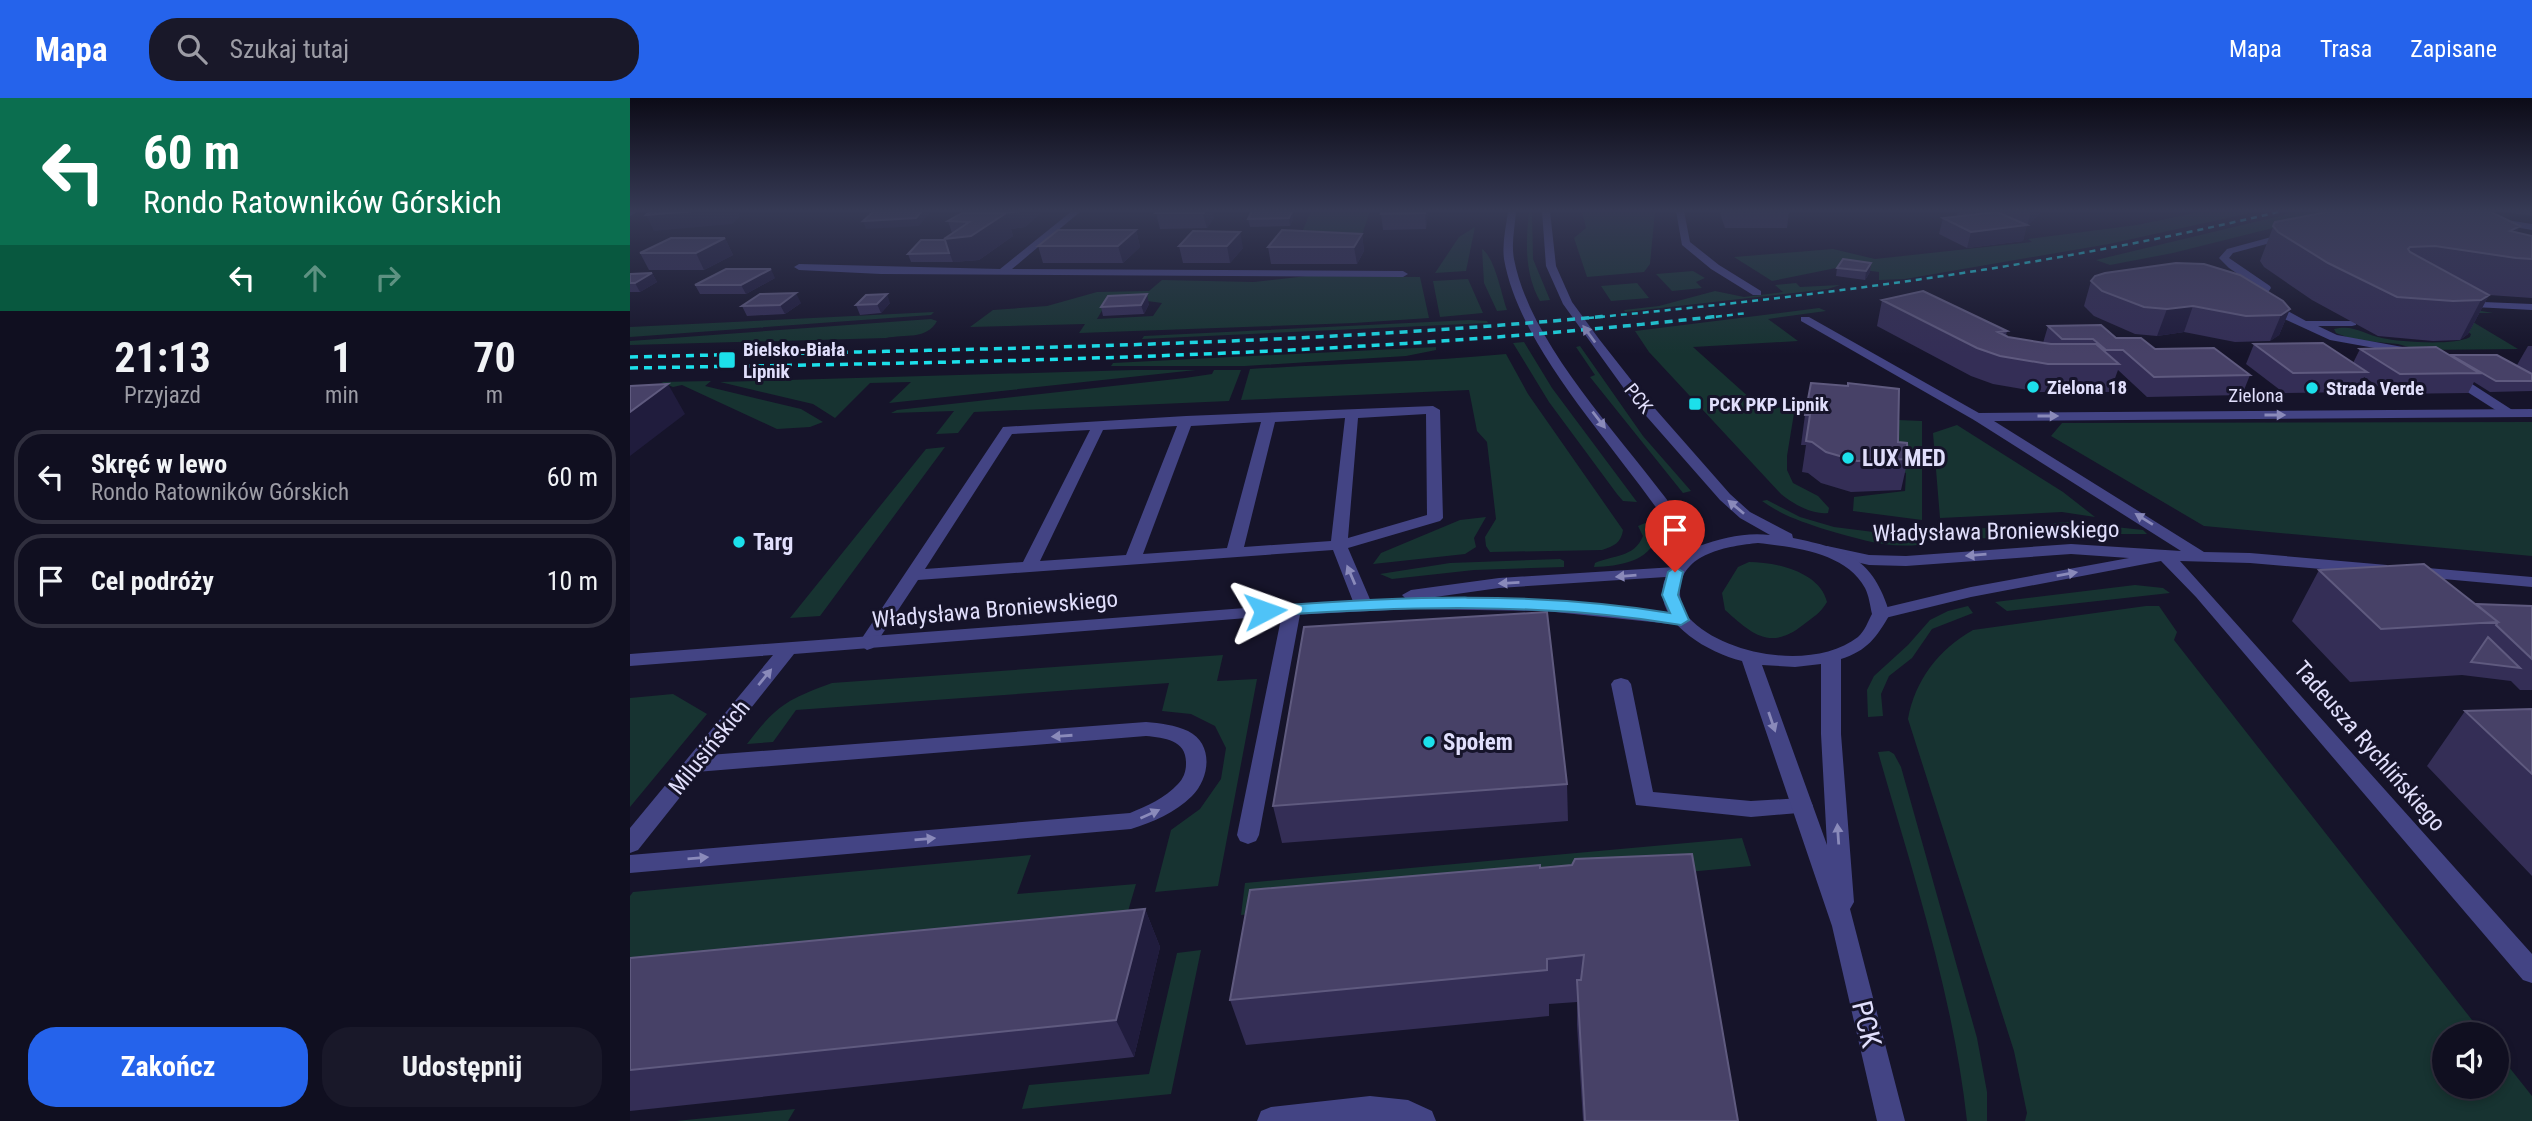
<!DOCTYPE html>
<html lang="pl">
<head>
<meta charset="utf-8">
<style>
	body { margin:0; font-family:"Roboto Condensed",sans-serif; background:#191829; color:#f1f3f6; height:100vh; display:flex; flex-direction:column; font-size:26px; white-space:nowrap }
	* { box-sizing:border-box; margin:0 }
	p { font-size:23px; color:#9c9ca5 }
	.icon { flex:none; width:38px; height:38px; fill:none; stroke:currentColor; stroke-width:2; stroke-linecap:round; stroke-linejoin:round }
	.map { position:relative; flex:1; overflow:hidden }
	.details { display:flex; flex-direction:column; background:#100f20; width:630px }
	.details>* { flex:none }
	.top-card { background:#0b6e4f; color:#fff; overflow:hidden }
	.controls { position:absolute; left:1802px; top:924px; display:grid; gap:14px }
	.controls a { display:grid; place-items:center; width:77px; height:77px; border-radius:50%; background:#100f20; box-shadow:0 4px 10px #0003,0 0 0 2px #302f3e; font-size:35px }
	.pin { position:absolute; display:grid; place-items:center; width:60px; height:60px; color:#fff; margin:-72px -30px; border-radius:50% 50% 50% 0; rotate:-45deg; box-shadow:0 0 7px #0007 }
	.pin .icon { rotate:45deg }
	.me { position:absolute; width:77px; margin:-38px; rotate:86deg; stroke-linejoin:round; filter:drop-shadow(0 0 5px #0008) }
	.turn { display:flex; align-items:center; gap:24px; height:147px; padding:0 28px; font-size:32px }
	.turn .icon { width:91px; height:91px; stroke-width:2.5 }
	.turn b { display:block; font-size:49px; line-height:60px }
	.lanes { display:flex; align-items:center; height:66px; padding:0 28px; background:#0003; justify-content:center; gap:35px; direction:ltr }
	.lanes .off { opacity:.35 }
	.eta { display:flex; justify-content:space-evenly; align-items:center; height:119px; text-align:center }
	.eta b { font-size:42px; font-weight:700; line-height:49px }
	.action { display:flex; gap:14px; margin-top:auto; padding:14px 28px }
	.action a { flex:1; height:80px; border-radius:28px; background:#2563eb; color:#fff; font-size:28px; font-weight:700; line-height:80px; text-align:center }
	.action a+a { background:#191829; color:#f1f3f6 }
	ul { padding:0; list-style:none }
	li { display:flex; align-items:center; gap:21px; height:94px; margin:0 14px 10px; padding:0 14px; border:4px solid #302f3e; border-radius:28px }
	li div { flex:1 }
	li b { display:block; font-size:26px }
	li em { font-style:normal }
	header { display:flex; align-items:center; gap:42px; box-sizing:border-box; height:98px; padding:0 35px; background:#2563eb; color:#fff }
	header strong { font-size:33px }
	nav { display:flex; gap:38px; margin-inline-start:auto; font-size:24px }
	.search { width:490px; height:63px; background:#191829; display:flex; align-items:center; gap:18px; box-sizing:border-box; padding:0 24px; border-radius:28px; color:#9c9ca5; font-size:26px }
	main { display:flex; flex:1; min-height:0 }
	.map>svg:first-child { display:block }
	.green { fill:#173331; fill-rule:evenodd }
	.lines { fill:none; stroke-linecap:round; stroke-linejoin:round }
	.service { fill:#434484; fill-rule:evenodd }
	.minor { fill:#434484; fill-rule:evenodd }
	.tertiary { fill:#434484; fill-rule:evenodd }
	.rail-far1 { stroke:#1ce0eb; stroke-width:2.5; stroke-dasharray:6 5; stroke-linecap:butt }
	.rail { stroke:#1ce0eb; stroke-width:3.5; stroke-dasharray:8 6; stroke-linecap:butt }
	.wall { fill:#342e56 }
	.shaded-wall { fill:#201c3d }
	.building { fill:#474167; stroke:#5f5a7f; stroke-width:2 }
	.oneway { fill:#8a8aba }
	.route { fill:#4fc3f7; stroke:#337fa1; stroke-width:2 }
	.poi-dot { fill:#1ce0eb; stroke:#16142a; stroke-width:2.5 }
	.labels { text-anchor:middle; stroke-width:6; stroke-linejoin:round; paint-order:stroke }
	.far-poi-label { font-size:19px; font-weight:bold; fill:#e1dffc; stroke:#16142a; text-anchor:start }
	.far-street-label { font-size:19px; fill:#e1dffc; stroke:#16142a }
	.poi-label { font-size:23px; font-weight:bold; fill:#e1dffc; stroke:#16142a; text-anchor:start }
	.street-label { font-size:23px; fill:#e1dffc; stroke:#16142a }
	.near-street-label { font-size:28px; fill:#e1dffc; stroke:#16142a }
</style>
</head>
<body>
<header>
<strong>Mapa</strong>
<div class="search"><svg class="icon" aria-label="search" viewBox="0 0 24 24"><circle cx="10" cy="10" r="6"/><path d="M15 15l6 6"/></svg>Szukaj tutaj</div>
<nav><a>Mapa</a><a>Trasa</a><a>Zapisane</a></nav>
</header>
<main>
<section class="details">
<div class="top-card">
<div class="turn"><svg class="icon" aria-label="left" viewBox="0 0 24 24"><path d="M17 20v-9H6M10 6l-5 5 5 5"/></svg><div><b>60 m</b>Rondo Ratowników Górskich</div></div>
<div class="lanes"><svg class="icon" aria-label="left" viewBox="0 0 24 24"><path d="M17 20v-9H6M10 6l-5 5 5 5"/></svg><svg class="icon off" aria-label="ahead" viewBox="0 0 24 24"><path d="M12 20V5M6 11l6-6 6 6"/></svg><svg class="icon off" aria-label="right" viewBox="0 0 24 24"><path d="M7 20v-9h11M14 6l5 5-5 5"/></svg></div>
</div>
<div class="eta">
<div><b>21:13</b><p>Przyjazd</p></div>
<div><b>1</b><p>min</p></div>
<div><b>70</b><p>m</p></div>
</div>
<ul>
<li><svg class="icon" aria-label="left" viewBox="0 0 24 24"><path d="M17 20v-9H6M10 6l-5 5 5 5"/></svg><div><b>Skręć w lewo</b><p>Rondo Ratowników Górskich</p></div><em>60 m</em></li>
<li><svg class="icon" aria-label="arrive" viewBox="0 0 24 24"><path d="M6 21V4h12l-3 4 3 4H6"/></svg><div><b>Cel podróży</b></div><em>10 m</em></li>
</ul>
<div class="action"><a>Zakończ</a><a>Udostępnij</a></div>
</section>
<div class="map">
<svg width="1902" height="1023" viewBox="0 0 1902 1023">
	<rect width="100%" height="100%" fill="#16142a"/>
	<path class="green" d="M681 113H740L731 140 669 141Z
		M899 113H902L903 161 920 202 910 203C894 175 896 143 899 113Z
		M952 113H1025L1020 166 1014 174 957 179 944 140 956 130Z
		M1574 113H1629L1479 146 1275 181 1249 182V174L1211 169 1142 183 1104 159 1203 151 1245 161 1402 144 1398 141 1507 127Z
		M1670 113H1711L1543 155 1480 167 1466 162Z
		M845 129 836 173 805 175 829 139Z
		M852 151C865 160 871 195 877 212L867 213 854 185Z
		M1063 173 1075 180 1066 184 1072 190 1042 193 1026 176Z
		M677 178 790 179 799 220 724 225 449 235 455 226 340 229 363 212 417 208 467 194 519 193 532 182 624 184ZM510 202 532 205 523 218 467 221 477 204Z
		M838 181 853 215 810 219 803 183Z
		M1007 185 1019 200 981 203 971 188Z
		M1166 185 1170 189 1210 187 1198 191 995 214 994 212 1029 208 1085 193 1114 199 1153 194 1145 187Z
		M1794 203 1863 215H1828L1888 251 1789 252 1768 246 1725 242 1706 235 1704 231C1723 226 1734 236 1752 240 1770 244 1824 248 1840 239L1841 236 1794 207Z
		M1189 210 1196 213 1138 221 1168 243 1063 249 1131 310 1165 309 1157 358V372L1163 385 1188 398 1199 410 1198 415C1183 417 1163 406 1151 396L1019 254 1005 233Z
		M304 214 301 217 0 239V229Z
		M301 221 307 223C297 242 275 236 256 240L0 247V243Z
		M840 222 857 223 858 225 512 241 514 238Z
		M894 244 922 290 1007 404 993 403 987 396 919 304 883 245Z
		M950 248 1013 338 1061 393 1053 395 960 279 965 277 946 249Z
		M806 249V252L776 258 615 268H481L483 265Z
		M876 256 898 296 993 432C991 445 984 448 972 452L860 454 856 448 855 439 866 421 857 344 847 333 839 292 611 302 620 271C705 266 791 264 876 256Z
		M504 272H566L259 305 281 284 240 285 205 320 183 306 90 284Z
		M584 272H611L599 303 344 314 328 335 306 336 324 313 261 315 267 312 555 280 582 276Z
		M81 283 75 288 171 311 193 324 180 329 147 331 52 287 43 289 31 284Z
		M1268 322 1292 323V422L1223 413 1224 399 1275 393 1276 375 1268 374Z
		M1902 324V458L1574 428 1421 338 1432 325Z
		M1327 327 1433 394 1465 419 1432 414 1310 420 1303 335Z
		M315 349 190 518 160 520 296 351Z
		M1137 402 1170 419 1204 429 1283 439 1288 447C1255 450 1229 441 1197 432 1173 424 1153 418 1132 403Z
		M856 419 844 440 846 449 835 456 743 466 751 455 830 422Z
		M1020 423 1027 437C1020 464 989 468 964 469L965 465C983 457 1004 460 1013 438L1008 428Z
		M1439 424 1513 432 1517 436H1399L1315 444 1309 437 1314 433Z
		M930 461 934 463V469L844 472 762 481 750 476 820 465Z
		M1119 464C1146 464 1190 474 1197 504 1190 516 1183 519 1173 527 1140 553 1122 536 1095 512L1092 495 1108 469Z
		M1505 487 1533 490 1540 495 1377 513 1365 504Z
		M1338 508 1343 515 1302 531 1282 560 1259 578 1251 596 1253 618 1238 619 1237 592 1244 578 1278 547 1300 522 1318 513Z
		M1516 508H1529L1547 534 1544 542 1853 936H1815V989H1867V954L1902 998V1023H1395L1397 1015 1384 953 1278 621C1285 582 1309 551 1343 532Z
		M593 557 587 583 627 581 588 788 525 794 541 732 570 711 591 681 596 650 585 628 561 616 532 613 539 585 166 612 143 644 117 646C147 607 156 602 202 585Z
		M43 596 77 616 0 709V600Z
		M1259 653 1264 656 1271 669 1347 940 1357 994V1023H1337C1323 896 1283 776 1248 654Z
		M1112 740 1121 768 611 817 615 785Z
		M401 757 387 796 506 786 494 827 0 875V798L3 794Z
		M571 852 541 996 392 1011 399 987 519 976 547 855Z
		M165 1011 158 1023H46Z"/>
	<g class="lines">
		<path class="service" d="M1046 113H1054L1060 144 1089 167 1131 193V197H1123L1081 171 1052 147Z
			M1660 134 1665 137 1663 139 1603 155 1599 160 1640 188 1641 190 1634 200 1676 223H1726V227L1722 228H1688L1707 237 1789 252V258L1700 242 1652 220 1624 203 1623 201 1630 191 1599 170 1589 160 1597 151Z
			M1829 203 1902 206V212L1825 208V204Z
			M1171 219H1179L1356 319 1349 323 1344 322 1171 223Z
			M1821 274 1825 275 1887 315 1880 319 1875 318 1817 281V275Z
			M803 308 810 312 813 420 810 423 718 450 742 506 739 510 733 511 724 506 703 452 288 482 243 550 237 552 228 546 373 329 556 318ZM796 316 797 417 718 440 728 320ZM715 320 701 443 614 449 645 324ZM631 324 597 450 513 456 561 328ZM547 328 496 457 410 463 473 332ZM460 332 393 464 295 471 382 336Z
			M662 506 671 511 629 737 626 743 618 746 610 743 607 737 653 511Z
			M991 580 998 582 1001 586 1023 694 1121 703 1172 700 1180 702 1183 708 1180 714 1121 719 1006 707 981 586 984 582Z
			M516 624C530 625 545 627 558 633 584 646 580 680 562 698 545 715 523 724 501 731L0 775V757L500 715C517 708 535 700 548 686 553 681 556 674 556 666 557 642 535 640 516 638L66 674 59 671 56 666 59 661 66 658Z"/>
		<path class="minor" d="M0 113H8L0 118Z
			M442 113H451L382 171 773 173 778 176 773 179 251 176 169 172 164 169 169 166 370 171Z
			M1864 120 1902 126V132L1861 125 1860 123Z
			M1902 311V319L1364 323 1574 454 1620 455 1757 467 1759 471 1757 475 1751 476 1620 465 1550 463 1902 856V885L1893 882 1566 499 1531 463 1341 499 1251 521 1245 520 1242 516 1245 512 1341 489 1499 460 1441 456 1276 468 1239 467 1191 456 1189 453 1197 448 1239 457 1276 458 1441 446 1551 453 1344 322V316L1349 315Z
			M1045 469 1051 470 1053 474 1051 478 869 490 791 501 915 502 983 508 1057 518 1060 522 1051 527 915 513 779 511 643 518 164 556 8 752 0 755V730L143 557 0 568V556L643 508 776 501 772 497 781 492 869 480Z
			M1786 469 1902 479V489L1780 478 1778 474 1780 470Z
			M740 998 778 1002 802 1013 806 1023H627L631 1013 641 1009Z"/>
		<path class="tertiary" d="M878 113H886C885 129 881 145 884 161 903 260 1016 361 1069 448 1091 440 1116 434 1140 437L1110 420 1090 402 1003 303 933 206 916 168 912 113H920L926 168 942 204 969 241 1013 297 1100 396 1120 414 1162 436 1163 440C1217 451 1243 460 1260 516 1247 539 1237 553 1211 561V636L1224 804 1220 811 1275 1023H1247L1202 828 1112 563C1064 551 996 503 1056 455 1005 366 891 260 874 161 872 145 876 129 878 113ZM1128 445C1163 449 1216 454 1235 490 1239 498 1240 507 1242 516 1238 523 1235 533 1228 539 1184 573 1095 558 1059 520 1053 513 1050 503 1050 495 1049 455 1099 448 1128 445ZM1191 566V636L1197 747 1132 567 1165 569Z"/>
		<path class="rail-far1" d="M958 220C1192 198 1423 168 1652 113
			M1075 220 1117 215"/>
		<path class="rail" d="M0 259C326 251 653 249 977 218
			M0 270C364 264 728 259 1090 218"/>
	</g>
	<path class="wall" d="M337 113H411L412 114 395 129 381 131 383 138 349 162 323 164H281L278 156 315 142 314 141 322 135 318 123Z
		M582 113 584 120 577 130 530 131 526 115Z
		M622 113 663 121 660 128 620 129 618 121Z
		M798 113 796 131 753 132 751 116Z
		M1091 113H1159L1157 130H1095L1090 116Z
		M1328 113H1412L1396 129 1393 143 1337 150 1309 136 1313 120 1327 118Z
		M1868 113H1902V118Z
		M1645 124 1890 128 1886 135 1902 138V200L1859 197 1838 236 1830 242 1803 243 1748 238 1682 202 1634 169 1630 163Z
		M506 132 510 149 493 165H413L408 148Z
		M563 133 613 150 600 165H553L549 148Z
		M732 136 734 153 727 166H641L638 149Z
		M95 140 103 157 74 172H19L10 155Z
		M1241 165 1240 174 1235 182 1206 178 1207 170Z
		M22 175 27 184 10 194H0V176Z
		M145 180 116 196H70L65 187Z
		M1461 183 1660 211 1649 237 1640 243 1605 244 1554 234 1527 238 1505 236 1464 218 1454 208Z
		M1252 202 1377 233 1376 238 1378 239 1413 245 1418 228 1486 240 1620 277 1612 297 1517 299 1488 272 1480 294H1410L1363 286 1341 278 1247 228Z
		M171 205 155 216 117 218 112 208Z
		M260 205 251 215 230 217 226 207Z
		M519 206 514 216 473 218 471 209Z
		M1624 246 1723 265 1730 251 1821 258 1902 276V293L1860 294 1844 284 1838 295 1760 296 1734 279 1727 294 1654 295 1616 266Z
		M1898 248H1902V276L1887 267Z
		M1218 285 1268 344 1278 361 1271 392 1221 394 1191 385 1178 375 1172 374 1176 347H1171L1175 317 1217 288Z
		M1689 472 1846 506 1902 508V592H1890L1881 583 1832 577 1720 584 1662 523Z
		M1902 611V778L1797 668 1835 613Z
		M937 686 938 723 652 745 643 708Z
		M910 770 1108 1023H953L947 927V904L919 906V918L616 947 600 902Z
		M515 811 530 849 504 959 0 1013V860Z"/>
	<path class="shaded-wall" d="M56 113H107L110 118 102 126 24 133 16 117Z
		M292 113H298L299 116 289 128 236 131 233 123Z
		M391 113H411L412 114 395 129 381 131 383 138 349 162 323 164 314 141 349 117Z
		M572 113H582L584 120 577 130Z
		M662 113 663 121 660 128 659 120Z
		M795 113H798L796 131 795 115Z
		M1401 113H1412L1397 129Z
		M1397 127 1393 143 1337 150 1341 134Z
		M1890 128 1874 159 1880 133Z
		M506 132 510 149 493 165 488 148Z
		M610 134 613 150 600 165 597 148Z
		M732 136 734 153 727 166 724 149Z
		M95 140 103 157 74 172 66 155Z
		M1241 165 1240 174 1235 182 1236 173Z
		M141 171 145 180 116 196 111 187Z
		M22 175 27 184 10 194 5 185Z
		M166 195 171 205 155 216 150 207Z
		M257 196 260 205 251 215 247 206Z
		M517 196 519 206 514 216 511 207Z
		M1859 197 1838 236 1830 242 1851 202Z
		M1563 208 1554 234 1527 238 1537 211Z
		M1660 211 1649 237 1640 243 1651 217Z
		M38 286 55 316 0 358V314Z
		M515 811 530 849 504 959 486 922Z"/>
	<path class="building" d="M21 113H64L16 117Z
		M244 113H292L286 120 233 123Z
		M337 113H391L373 115H334Z
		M529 113H575L574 115H526Z
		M622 113H662L659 120 618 121Z
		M752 113H795V115L751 116Z
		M1702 113H1859L1890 128 1880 133 1902 138V161L1886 160 1805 148 1780 149 1778 151 1780 154 1859 197 1851 202 1823 203 1767 199 1698 165 1648 134 1643 128 1645 124Z
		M1367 114 1397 127 1341 134 1313 120Z
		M332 115H376L341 138 314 141 339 124 318 123Z
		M428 132H506L488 148H408Z
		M652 132 732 136 724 149H638Z
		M563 133 610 134 597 148H549Z
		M41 140H95L66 155H10Z
		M291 142H315L319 155 278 156Z
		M1213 161 1241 165 1236 173 1207 170Z
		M1546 165 1574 166 1610 177 1653 203 1660 211 1651 217 1616 218 1563 208 1537 211 1514 209 1472 193 1461 183 1465 178 1475 175Z
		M96 171H141L111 187H65Z
		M22 175 5 185H0V176Z
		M1293 193 1377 233 1368 234 1378 239 1421 246H1466L1489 266H1418L1370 258 1347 250 1252 202Z
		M166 195 150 207 112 208 130 196Z
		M257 196 247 206 226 207 236 197Z
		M517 196 511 207 471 209 478 198Z
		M1471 227 1486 240H1511L1525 251 1584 250 1620 277 1524 279 1493 252H1476L1463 241H1432L1418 228Z
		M1693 245 1737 274 1663 275 1624 246Z
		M1806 249 1849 275 1770 276 1730 251Z
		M1821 257H1867L1902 276V283H1866Z
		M1181 285 1218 288V285L1269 291 1268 344 1277 345 1278 361 1227 363 1196 354 1182 344 1176 343 1180 317H1175Z
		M38 286 0 314V288Z
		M1794 466 1868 524 1751 531 1689 472Z
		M1846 506 1902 508V561L1866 527 1868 524Z
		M917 514 937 686 643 708 674 529Z
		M1858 539 1890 570 1841 564Z
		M1902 611V676L1835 613Z
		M1062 756 1108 1023H955L947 882H951L954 857 917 861V872L600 902 620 792 910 767V770L942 767 945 761Z
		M515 811 486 922 0 972V860Z"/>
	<defs><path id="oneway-solid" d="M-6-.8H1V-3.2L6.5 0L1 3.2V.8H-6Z" transform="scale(1.75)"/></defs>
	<g class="oneway">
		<use href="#oneway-solid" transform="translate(959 236) rotate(-126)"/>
		<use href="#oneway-solid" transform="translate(1645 317)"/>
		<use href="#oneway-solid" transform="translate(1418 318)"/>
		<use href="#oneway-solid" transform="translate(969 322) rotate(52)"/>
		<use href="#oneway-solid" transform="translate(1106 409) rotate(-140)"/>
		<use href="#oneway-solid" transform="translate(1514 421) rotate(-148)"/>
		<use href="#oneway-solid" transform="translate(1346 457) rotate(175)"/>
		<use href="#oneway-solid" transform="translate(1437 476) rotate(-10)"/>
		<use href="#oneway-solid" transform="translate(721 477) rotate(-113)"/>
		<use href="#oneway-solid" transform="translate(996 478) rotate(175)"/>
		<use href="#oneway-solid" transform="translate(879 485) rotate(177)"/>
		<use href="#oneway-solid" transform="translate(135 579) rotate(-51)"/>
		<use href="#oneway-solid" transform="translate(1142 624) rotate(71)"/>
		<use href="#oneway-solid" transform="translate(432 638) rotate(176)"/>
		<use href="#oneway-solid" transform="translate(520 716) rotate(-24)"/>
		<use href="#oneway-solid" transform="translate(1208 736) rotate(-94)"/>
		<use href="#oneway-solid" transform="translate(295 741) rotate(-5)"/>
		<use href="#oneway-solid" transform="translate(68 760) rotate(-5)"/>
	</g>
	<linearGradient id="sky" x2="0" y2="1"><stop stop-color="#0c0b17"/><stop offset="0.44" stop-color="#363a55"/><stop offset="1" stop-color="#363a55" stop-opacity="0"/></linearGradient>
	<rect width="1902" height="256" fill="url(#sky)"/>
	<path class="route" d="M1045 469 1053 474 1048 497 1059 522 1051 527C913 504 774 508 635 518L627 513 635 509C769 498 907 493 1040 515L1032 497 1038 474Z"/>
	<g class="poi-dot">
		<rect x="88" y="253" width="18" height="18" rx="3.5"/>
		<circle cx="1403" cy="289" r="7"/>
		<circle cx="1682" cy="290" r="7"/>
		<rect x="1058" y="299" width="14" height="14" rx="3.5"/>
		<circle cx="1218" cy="360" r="7"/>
		<circle cx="109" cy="444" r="7"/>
		<circle cx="799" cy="644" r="7"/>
	</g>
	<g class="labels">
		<g class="far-poi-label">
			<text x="113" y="258">Bielsko-Biała<tspan x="113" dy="22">Lipnik</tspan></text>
			<text x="1417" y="296">Zielona 18</text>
			<text x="1696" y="297">Strada Verde</text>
			<text x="1079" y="313">PCK PKP Lipnik</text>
		</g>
		<g class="far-street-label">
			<text x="1626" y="304">Zielona</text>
			<text transform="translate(1009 300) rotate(51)" y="7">PCK</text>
		</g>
		<g class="poi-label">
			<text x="1232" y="368">LUX MED</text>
			<text x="123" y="452">Targ</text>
			<text x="813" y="652">Społem</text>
		</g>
		<g class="street-label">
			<text transform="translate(1366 433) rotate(-1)" y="8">Władysława Broniewskiego</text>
			<text transform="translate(365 511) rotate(-5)" y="8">Władysława Broniewskiego</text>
			<text transform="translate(1740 648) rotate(49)" y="8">Tadeusza Rychlińskiego</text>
			<text transform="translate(79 649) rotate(-51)" y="8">Milusińskich</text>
		</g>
		<g class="near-street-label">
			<text transform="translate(1237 926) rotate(76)" y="10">PCK</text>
		</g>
	</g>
</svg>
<div class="controls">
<a><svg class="icon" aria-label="sound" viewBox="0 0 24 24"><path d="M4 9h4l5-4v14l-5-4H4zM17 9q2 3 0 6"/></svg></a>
</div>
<div class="pin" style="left:1045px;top:474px;background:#d93025"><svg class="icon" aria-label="arrive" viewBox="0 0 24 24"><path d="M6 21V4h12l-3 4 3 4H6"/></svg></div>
<svg class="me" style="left:635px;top:513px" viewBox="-20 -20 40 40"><path d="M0-17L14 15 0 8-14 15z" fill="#4fc3f7" stroke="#fff" stroke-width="4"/></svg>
</div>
</main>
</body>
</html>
